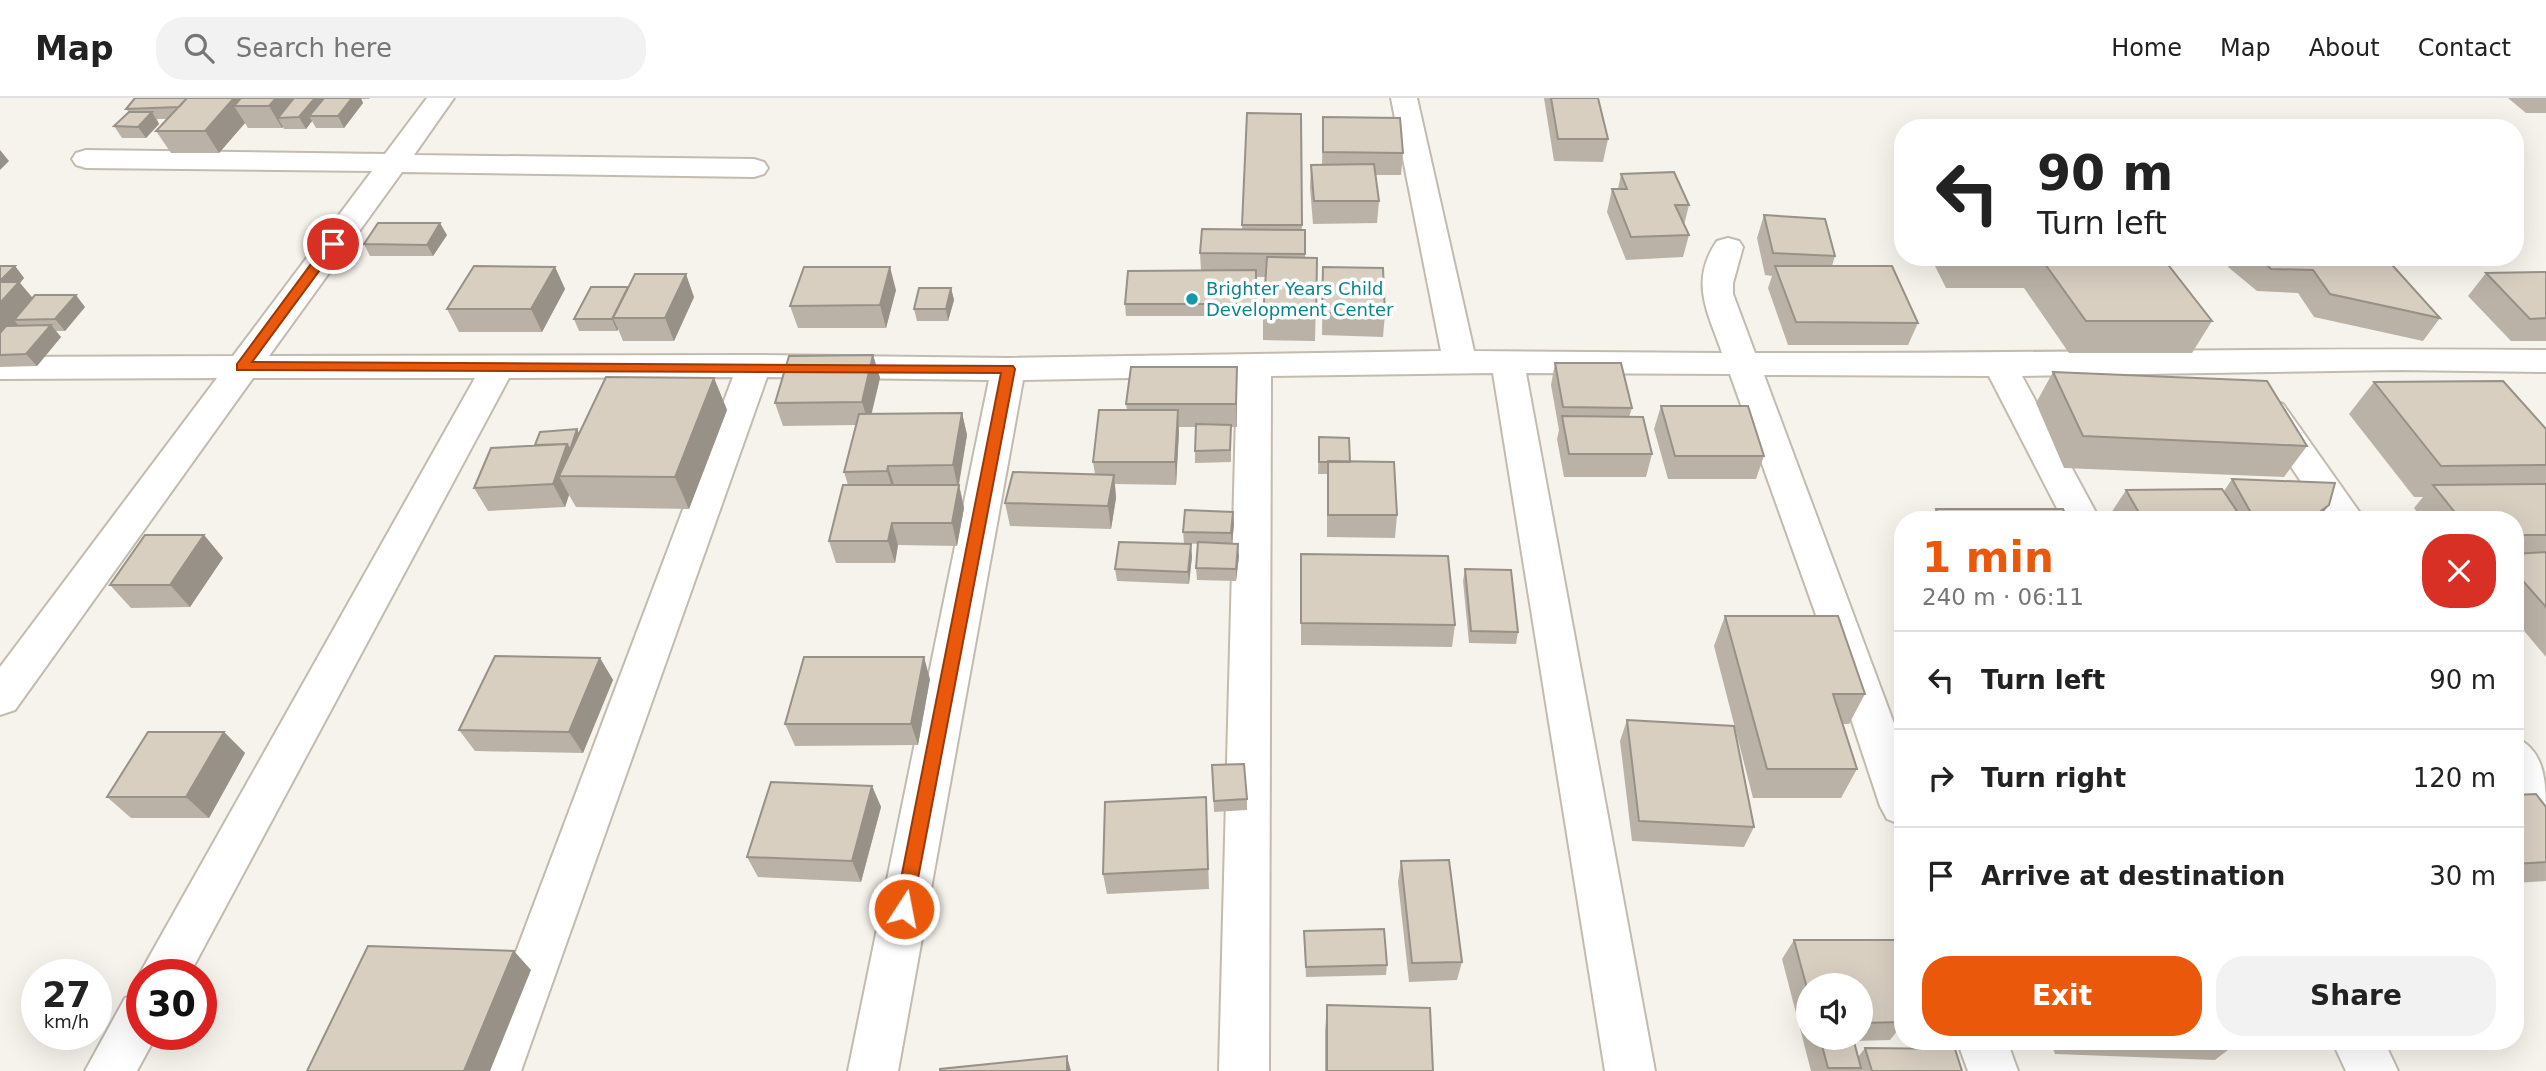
<!DOCTYPE html>
<html lang="en">
<head>
<meta charset="utf-8">
<style>
	body { margin:0; font-family:"DejaVu Sans",sans-serif; background:#f2f2f2; color:#222; height:100vh; display:flex; flex-direction:column; font-size:26px; white-space:nowrap }
	* { box-sizing:border-box; margin:0 }
	p { font-size:23px; color:#767676 }
	.icon { flex:none; width:38px; height:38px; fill:none; stroke:currentColor; stroke-width:2; stroke-linecap:round; stroke-linejoin:round }
	.map { position:relative; flex:1; overflow:hidden }
	.panel { position:absolute; left:1894px; top:413px; width:630px; height:539px; display:flex; flex-direction:column; background:#fff; border-radius:28px; box-shadow:0 7px 28px #0002 }
	.panel>* { flex:none }
	.top-card { position:absolute; left:1894px; top:21px; width:630px; height:147px; border-radius:28px; box-shadow:0 7px 28px #0002; background:#fff; color:#222; overflow:hidden }
	.fabs { position:absolute; left:1796px; top:875px; display:grid; gap:14px }
	.fabs a { display:grid; place-items:center; width:77px; height:77px; border-radius:50%; background:#fff; box-shadow:0 7px 28px #0002; font-size:35px }
	.speed { position:absolute; left:21px; top:861px; display:flex; gap:14px; font-size:35px; font-weight:700; text-align:center }
	.speed>* { display:grid; place-content:center; width:91px; height:91px; border-radius:50%; background:#fff; box-shadow:0 7px 28px #0002; line-height:1 }
	.speed small { font-size:18px; font-weight:400 }
	.speed .limit { border:10px solid #d22; background:#fff; color:#111 }
	.pin { position:absolute; display:grid; place-items:center; width:60px; height:60px; color:#fff; margin:-30px; border:4px solid #fff; border-radius:50%; box-shadow:0 2px 7px #0007 }
	.me { position:absolute; width:77px; margin:-38px; rotate:11deg; stroke-linejoin:round; filter:drop-shadow(0 0 5px #0008) }
	.turn { display:flex; align-items:center; gap:24px; height:147px; padding:0 28px; font-size:32px }
	.turn .icon { width:91px; height:91px; stroke-width:2.5 }
	.turn b { display:block; font-size:49px; line-height:60px }
	.round { display:grid; place-items:center; flex:none; width:74px; height:74px; border-radius:28px; background:#f2f2f2 }
	.head { display:flex; align-items:center; justify-content:space-between; height:119px; padding:0 28px }
	h1 { font-size:42px; font-weight:700; line-height:52px; color:#ea580c }
	.primary-button { display:flex; gap:14px; margin-top:auto; padding:14px 28px }
	.primary-button a { flex:1; height:80px; border-radius:28px; background:#ea580c; color:#fff; font-size:28px; font-weight:700; line-height:80px; text-align:center }
	.primary-button a+a { background:#f2f2f2; color:#222 }
	ul { padding:0; list-style:none }
	li { display:flex; align-items:center; gap:21px; height:98px; padding:0 28px; border-top:2px solid #e0e0e0 }
	li div { flex:1 }
	li b { display:block; font-size:26px }
	li em { font-style:normal }
	header { display:flex; align-items:center; gap:42px; box-sizing:border-box; height:98px; padding:0 35px; background:#fff; border-bottom:2px solid #e0e0e0 }
	header strong { font-size:33px }
	nav { display:flex; gap:38px; margin-inline-start:auto; font-size:24px }
	.search { width:490px; height:63px; background:#f2f2f2; display:flex; align-items:center; gap:18px; box-sizing:border-box; padding:0 24px; border-radius:28px; color:#767676; font-size:26px }
	.map>svg:first-child { display:block }
	.lines { fill:none; stroke-linecap:round; stroke-linejoin:round }
	.minor-casing { stroke:#c2bbae; stroke-width:4 }
	.minor { fill:#fff; fill-rule:evenodd }
	.wall { fill:#bab2a6; fill-rule:evenodd }
	.shaded-wall { fill:#979187 }
	.building { fill:#d8cfc1; stroke:#979187; stroke-width:2 }
	.route { fill:#ea580c; stroke:#983908; stroke-width:2 }
	.culture-dot { fill:#0f9aa8; stroke:#fff; stroke-width:2.5 }
	.labels { text-anchor:middle; stroke-width:7; stroke-linejoin:round; paint-order:stroke }
	.culture-label { font-size:18px; fill:#0d838f; stroke:#fff; text-anchor:start }
</style>
</head>
<body>
<header>
<strong>Map</strong>
<div class="search"><svg class="icon" aria-label="search" viewBox="0 0 24 24"><circle cx="10" cy="10" r="6"/><path d="M15 15l6 6"/></svg>Search here</div>
<nav><a>Home</a><a>Map</a><a>About</a><a>Contact</a></nav>
</header>
<div class="map">
<svg width="2546" height="973" viewBox="0 0 2546 973">
	<rect width="100%" height="100%" fill="#f6f3ec"/>
	<g class="lines">
		<defs>
			<path id="minor" d="M427 0H454L414 57 754 61 764 64 768 70 764 76 754 79 402 74 269 258 754 257 1008 260 1441 253 1391 0H1417L1474 253 1722 255C1708 214 1689 184 1717 143L1728 140 1739 143 1743 149 1733 185V196L1755 255C2019 256 2282 249 2546 252V274L2398 272 2022 278 2100 422H2063L1989 278 1764 277 1902 647V727L1887 721 1880 708 1826 545 1730 276 1526 275 1655 973H1605L1493 275 1271 278 1269 973H1219L1237 278 1023 282 898 973H848L989 282 767 279 521 973H471L733 279 509 280 189 877H142V883L139 877 475 280H253L15 612 0 617V569L217 280 0 281V259L233 258 372 73 86 70 76 67 72 61 76 55 86 52 385 56Z
				M2271 302 2283 306 2365 422H2327L2254 314 2259 306Z
				M2515 639C2546 653 2546 685 2546 720 2508 706 2513 673 2515 639Z
				M142 893V936H157L137 973H85L125 900Z
				M1957 943H2007L2018 973H1968Z
				M2332 943H2384L2398 973H2346Z"/>
		</defs>
		<use href="#minor" class="minor-casing"/>
		<use href="#minor" class="minor"/>
	</g>
	<path class="wall" d="M135 0H370L369 1H361L363 5 344 30H316L312 23 306 31H284L283 29 282 30H248L245 25 219 55H171L156 33 167 21H157L159 26 146 40H122L114 28 129 14 126 11Z
		M1544 0H1598L1608 41 1603 64 1554 63Z
		M2508 0H2546V15H2526Z
		M1247 15 1301 16 1302 132H1305V160H1317L1315 243 1263 242V219L1265 179H1256V218H1126L1125 206 1201 172 1200 155 1242 131Z
		M1323 19 1403 55 1401 77H1375L1379 103 1377 125 1313 126 1310 89 1311 67H1322Z
		M1621 76 1689 107 1684 127 1689 137 1683 159 1626 162 1607 114 1612 91H1618Z
		M1764 117 1835 158 1832 168 1918 225 1908 247H1788L1768 190 1772 178 1765 177 1757 140Z
		M447 137 433 158H370L364 146Z
		M1935 159H2162L2212 223 2192 255H2069L2024 190H1946L1933 164Z
		M2233 159H2385L2440 220 2423 243 2314 219 2298 195 2257 193 2228 169Z
		M0 168H15L24 180 20 185 33 200 85 209 65 233H56L61 239 37 268 0 269Z
		M555 169 565 191 542 234H459L447 211Z
		M1323 169 1385 216 1383 239 1322 237Z
		M2546 174V243H2511L2468 198 2486 175Z
		M951 190 954 202 948 223H917L914 211Z
		M896 192 886 230H798L790 208Z
		M694 199 674 243H623L618 231 617 233H579L574 221Z
		M873 257 880 280 871 315H962L967 337 959 387 964 410 957 448 898 447 895 465H836L829 443 848 387 844 374 856 327 783 328 775 305Z
		M1555 265 1632 310 1629 319 1652 356 1646 379H1564L1557 341 1559 332 1551 287Z
		M1237 269V329H1231V364L1195 365V353L1196 329H1179L1176 387 1115 386 1116 400 1111 431 1010 428 1005 405 1095 376 1093 364 1127 312 1126 306Z
		M2053 274 2307 348 2284 379 2064 370 2036 305Z
		M714 280 727 312 689 411 576 409 569 397 565 409 488 413 474 390 535 347 577 331 579 336Z
		M2374 284 2546 331V559L2515 522V422H2423L2414 410 2423 399H2414L2349 316Z
		M1661 308 1764 358 1756 381H1668L1654 331Z
		M1319 339 1350 364 1397 417 1395 440 1327 439V376H1318Z
		M2232 381 2329 407 2317 422H2115L2111 415 2126 392 2224 393Z
		M1936 411 2068 422H1930Z
		M1233 414 1234 426 1232 445 1239 458 1236 483 1197 482 1196 470 1198 446 1184 445 1183 434Z
		M204 437 223 460 190 509 131 510 110 487Z
		M1301 456 1455 527 1452 549 1301 547Z
		M1192 458 1189 486 1117 483 1115 471Z
		M1465 471 1518 534 1516 546 1469 545 1463 483Z
		M1725 518 1865 596 1849 626H1842L1857 671 1841 700H1753L1714 548Z
		M600 560 613 582 583 655 475 653 459 632Z
		M930 581 918 647 795 648 785 626Z
		M1627 622 1754 729 1744 749 1632 743 1620 643Z
		M224 634 245 655 209 720H131L107 699Z
		M1212 667 1247 701V712L1214 714Z
		M872 688 881 709 861 784 758 779 747 759Z
		M2515 697 2546 709V783L2515 785Z
		M1206 699 1209 791 1107 796 1103 776Z
		M1401 763 1462 864 1457 882 1409 884 1398 784Z
		M1304 833 1387 867 1386 877 1306 879Z
		M1794 842H1902V927L1890 942 1854 943 1858 959 1865 950 1962 973H1811L1782 861ZM1808 887H1860V940H1808Z
		M1327 907 1433 973H1325V933Z
		M2050 943H2237V945L2215 962 2055 956Z"/>
	<path class="shaded-wall" d="M234 0H266L234 8 245 25 219 55 205 33Z
		M276 0H306L278 20 283 29 282 30 269 8Z
		M315 0H330L309 18 312 23 306 31 299 19Z
		M352 0H361L363 5 344 30 338 18Z
		M152 14 159 26 146 40 138 29Z
		M0 52 9 63 0 72Z
		M440 125 447 137 433 158 427 147Z
		M15 168 24 180 20 185 38 207 14 222 19 228 0 250V183Z
		M555 169 565 191 542 234 531 211Z
		M890 169 896 192 886 230 880 207Z
		M686 176 694 199 674 243 665 220Z
		M628 189 613 220 618 231 617 233 612 221Z
		M951 190 954 202 948 223 946 211Z
		M76 197 85 209 65 233 55 221Z
		M51 227 61 239 37 268 26 256Z
		M873 257 880 280 869 327 862 304Z
		M1237 269V329L1236 306Z
		M714 280 727 312 689 411 675 379Z
		M1178 312 1179 335 1176 387 1175 364Z
		M962 315 967 337 958 390 953 367Z
		M577 331 583 343 559 378 569 397 565 409 553 386 567 346Z
		M888 368 895 390 894 396 887 373Z
		M1114 377 1116 400 1111 431 1108 408Z
		M959 387 964 410 957 448 952 425Z
		M2329 407 2317 422H2309Z
		M1233 414 1234 426 1232 447 1231 435Z
		M892 425 898 447 895 465 888 443Z
		M204 437 223 460 190 509 170 487Z
		M1191 446 1192 458 1189 486 1188 474Z
		M1238 446 1239 458 1236 483V471Z
		M924 559 930 581 918 647 911 626Z
		M600 560 613 582 583 655 569 634Z
		M224 634 245 655 209 720 186 699Z
		M872 688 881 709 861 784 852 763Z
		M514 853 531 872 490 973H464Z
		M1067 958 1071 973H1067Z"/>
	<path class="building" d="M135 0H187L179 9 126 11Z
		M187 0H234L205 33H156Z
		M241 0H276L269 8H234Z
		M294 0H315L299 19 278 20Z
		M324 0H352L338 18H309Z
		M1551 0H1598L1608 41H1558Z
		M129 14H152L138 29 114 28Z
		M1247 15 1301 16 1302 127H1242Z
		M1323 19 1400 20 1403 55 1323 54Z
		M1374 66 1379 103H1314L1311 67Z
		M1674 74 1689 107H1675L1689 137 1631 139 1612 91H1627L1621 76Z
		M1764 117 1825 121 1835 158 1773 155Z
		M378 125H440L427 147 364 146Z
		M1202 131 1305 132V156L1200 155Z
		M1267 159 1317 160 1316 220 1263 219Z
		M2040 159H2162L2212 223H2086Z
		M2258 159H2385L2440 220 2330 196 2313 172 2271 171Z
		M0 168H15L0 183Z
		M474 168 555 169 531 211H447Z
		M1775 168H1892L1918 225 1796 224Z
		M804 169H890L880 207 790 208Z
		M1323 169 1383 170 1385 216 1322 215Z
		M1256 172V206H1125L1128 173Z
		M2546 174V220L2530 221 2486 175Z
		M635 176H686L665 220H613Z
		M0 184H19L0 205Z
		M591 189H628L612 221H574Z
		M919 190H951L946 211H914Z
		M35 197H76L55 221 14 222Z
		M51 227 26 256 0 257V235L6 228Z
		M873 257 862 304 775 305 789 258Z
		M1555 265H1621L1632 310 1563 309Z
		M1131 269H1237L1236 306H1126Z
		M2053 274 2267 283 2307 348 2083 338Z
		M606 279 714 280 675 379 559 378Z
		M2503 283 2546 331V367L2441 368 2374 284Z
		M1661 308H1748L1764 358H1675Z
		M1099 312H1178L1175 364H1093Z
		M962 315 953 367 888 368 887 373 844 374 859 316Z
		M1562 318 1643 319 1652 356H1569Z
		M1196 326 1231 327 1230 352 1195 353Z
		M577 331 570 352 567 346 535 347 540 334Z
		M1319 339 1349 340 1350 364H1319Z
		M567 346 553 386 474 390 491 350Z
		M1328 363 1394 364 1397 417H1328Z
		M1013 374 1114 377 1108 408 1005 405Z
		M2232 381 2335 385 2329 407 2309 422H2255Z
		M2546 386V437H2515V422H2461L2433 387Z
		M843 387H959L952 425H892L888 443H829Z
		M2222 391 2243 422H2143L2126 392Z
		M1936 411H2063L2068 422H1940Z
		M1185 412 1233 414 1231 435 1183 434Z
		M145 437H204L170 487H110Z
		M1119 444 1191 446 1188 474 1115 471Z
		M1198 444 1238 446 1236 471 1196 470Z
		M2546 454V509L2515 474V456Z
		M1301 456 1448 458 1455 527 1301 525Z
		M1465 471 1511 472 1518 534 1471 533Z
		M1725 518H1838L1865 596H1833L1857 671H1767Z
		M495 558 600 560 569 634 459 632Z
		M804 559H924L911 626H785Z
		M1627 622 1734 628 1754 729 1639 723Z
		M148 634H224L186 699H107Z
		M1244 666 1247 701 1214 703 1212 667Z
		M771 684 872 688 852 763 747 759Z
		M2536 696 2546 709V764L2515 766V697Z
		M1206 699 1208 771 1103 776 1105 704Z
		M1449 762 1462 864 1412 865 1401 763Z
		M1384 831 1387 867 1306 869 1304 833Z
		M1794 842H1902V895H1896L1902 916V924L1860 925V887H1808V894Z
		M368 848 514 853 464 973H307Z
		M1327 907 1430 910 1433 973H1327Z
		M1820 940H1853L1861 970H1828Z
		M2201 943H2237V945Z
		M1865 950 1955 951 1962 973H1872Z
		M1067 958V973H940V971Z"/>
	<path class="route" d="M333 142 339 146 252 264 1013 268 1015 271 911 817 904 820 898 817 895 811 1001 275 237 272V266L328 143Z"/>
	<circle class="culture-dot" cx="1192" cy="201" r="7"/>
	<g class="labels">
		<g class="culture-label">
			<text x="1206" y="197">Brighter Years Child<tspan x="1206" dy="21">Development Center</tspan></text>
		</g>
	</g>
</svg>
<div class="fabs">
<a><svg class="icon" aria-label="sound" viewBox="0 0 24 24"><path d="M4 9h4l5-4v14l-5-4H4zM17 9q2 3 0 6"/></svg></a>
</div>
<div class="speed"><div>27<small>km/h</small></div><div class="limit">30</div></div>
<div class="pin" style="left:333px;top:146px;background:#d93025"><svg class="icon" aria-label="arrive" viewBox="0 0 24 24"><path d="M6 21V4h12l-3 4 3 4H6"/></svg></div>
<svg class="me" style="left:904px;top:811px" viewBox="-20 -20 40 40"><circle r="17" fill="#ea580c" stroke="#fff" stroke-width="3"/><path d="M0-11L8 9 0 5-8 9z" fill="#fff"/></svg>
<div class="top-card">
<div class="turn"><svg class="icon" aria-label="left" viewBox="0 0 24 24"><path d="M17 20v-9H6M10 6l-5 5 5 5"/></svg><div><b>90 m</b>Turn left</div></div>
</div>
<section class="panel">
<div class="head"><div><h1>1 min</h1><p>240 m · 06:11</p></div><a class="round" style="background:#d93025;color:#fff"><svg class="icon" aria-label="close" viewBox="0 0 24 24"><path d="M6 6l12 12M18 6L6 18"/></svg></a></div>
<ul>
<li><svg class="icon" aria-label="left" viewBox="0 0 24 24"><path d="M17 20v-9H6M10 6l-5 5 5 5"/></svg><div><b>Turn left</b></div><em>90 m</em></li>
<li><svg class="icon" aria-label="right" viewBox="0 0 24 24"><path d="M7 20v-9h11M14 6l5 5-5 5"/></svg><div><b>Turn right</b></div><em>120 m</em></li>
<li><svg class="icon" aria-label="arrive" viewBox="0 0 24 24"><path d="M6 21V4h12l-3 4 3 4H6"/></svg><div><b>Arrive at destination</b></div><em>30 m</em></li>
</ul>
<div class="primary-button"><a>Exit</a><a>Share</a></div>
</section>
</div>
</body>
</html>
